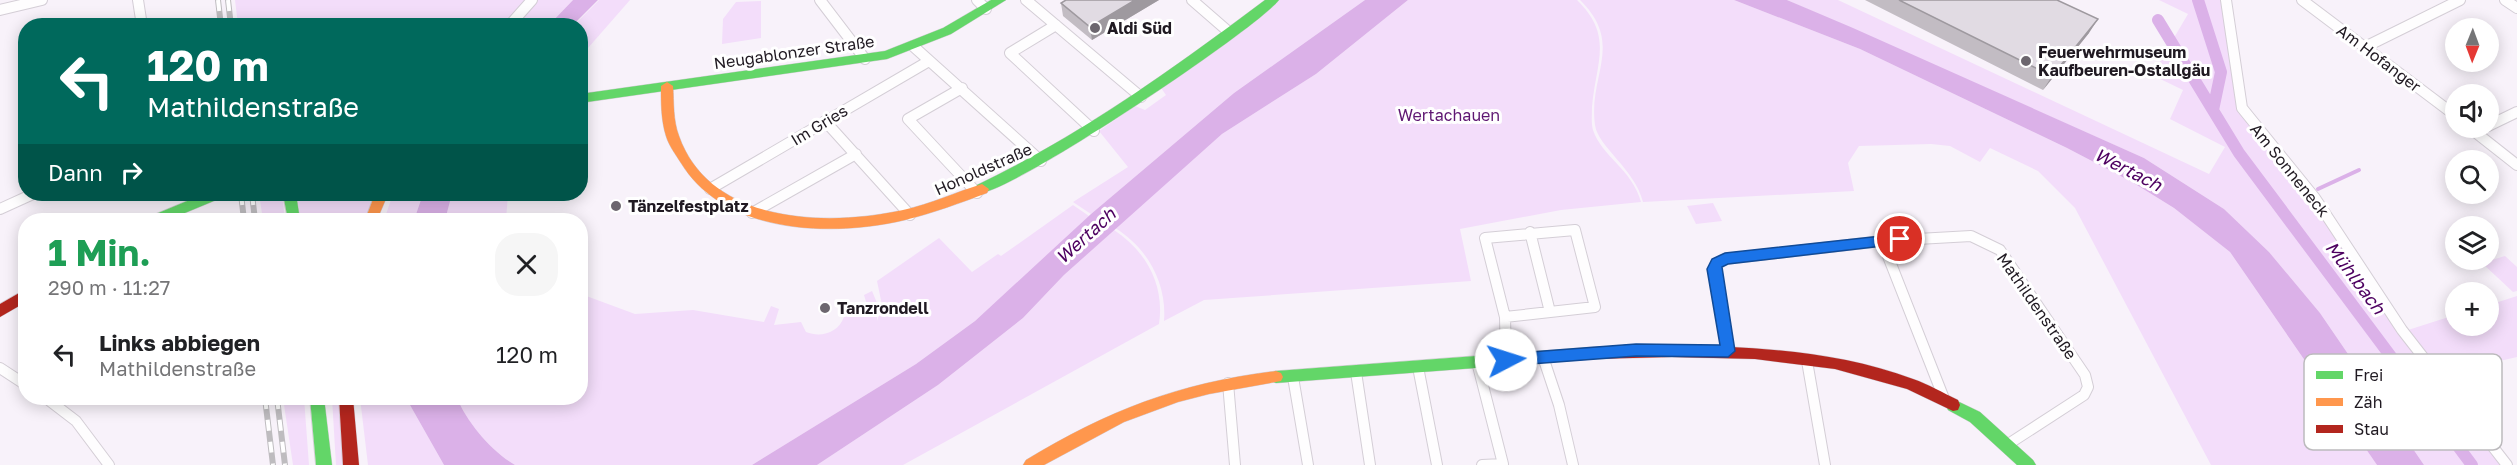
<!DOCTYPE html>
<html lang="de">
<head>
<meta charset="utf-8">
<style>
	body { margin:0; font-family:"Golos Text",sans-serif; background:#f6f6f6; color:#202124; height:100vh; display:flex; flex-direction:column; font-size:22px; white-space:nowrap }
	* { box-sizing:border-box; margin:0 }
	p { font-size:20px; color:#757577 }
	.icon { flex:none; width:33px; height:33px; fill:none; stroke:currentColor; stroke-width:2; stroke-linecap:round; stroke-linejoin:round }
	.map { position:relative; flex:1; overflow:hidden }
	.panel { position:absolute; left:18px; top:213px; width:570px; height:192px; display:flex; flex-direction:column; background:#fff; border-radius:24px; box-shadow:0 3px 15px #0003 }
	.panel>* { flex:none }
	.hud { position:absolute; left:18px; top:18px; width:570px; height:183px; border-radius:24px; box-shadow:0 3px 15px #0003; background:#00695c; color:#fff; overflow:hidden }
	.needle { width:39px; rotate:181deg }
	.fabs { position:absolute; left:2445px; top:18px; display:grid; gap:12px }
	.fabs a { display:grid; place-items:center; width:54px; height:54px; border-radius:50%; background:#fff; box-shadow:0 3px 15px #0003; font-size:30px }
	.pin { position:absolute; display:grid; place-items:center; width:51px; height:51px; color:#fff; margin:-26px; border:3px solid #fff; border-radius:50%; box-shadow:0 2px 6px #0007 }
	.me { position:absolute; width:66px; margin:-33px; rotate:85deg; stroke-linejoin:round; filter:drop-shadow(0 0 4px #0008) }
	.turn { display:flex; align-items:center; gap:21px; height:126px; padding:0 30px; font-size:27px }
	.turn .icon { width:78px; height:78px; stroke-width:2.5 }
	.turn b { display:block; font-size:42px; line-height:51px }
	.then { display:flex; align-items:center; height:57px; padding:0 30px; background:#0003; gap:12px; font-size:22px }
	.round { display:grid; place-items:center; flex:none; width:63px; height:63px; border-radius:24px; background:#f6f6f6 }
	.headline { display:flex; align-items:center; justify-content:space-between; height:102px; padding:0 30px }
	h1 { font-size:36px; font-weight:700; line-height:45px; color:#1e9e55 }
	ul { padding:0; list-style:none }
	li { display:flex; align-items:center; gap:18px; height:78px; padding:0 30px }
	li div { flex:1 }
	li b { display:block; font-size:22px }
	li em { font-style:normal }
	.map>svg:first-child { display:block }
	.green { fill:#f3ddfa }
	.water { fill:#dbb1e8 }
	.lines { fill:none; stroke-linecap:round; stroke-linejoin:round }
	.stream { stroke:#dbb1e8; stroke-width:4 }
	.canal { stroke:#dbb1e8; stroke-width:12 }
	.street-casing { stroke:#d4ced6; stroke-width:12 }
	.fast-casing { stroke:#d4ced6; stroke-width:1 }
	.slow-casing { stroke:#d4ced6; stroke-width:1 }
	.jam-casing { stroke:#d4ced6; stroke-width:1 }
	.street { stroke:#fefdfe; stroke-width:10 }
	.fast { fill:#63d668; fill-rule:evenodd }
	.slow { fill:#ff974d; fill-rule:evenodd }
	.jam { fill:#b3261e; fill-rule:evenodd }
	.rail-casing { stroke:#bebcbf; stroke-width:6 }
	.rail { stroke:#fff; stroke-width:4; stroke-dasharray:11; stroke-linecap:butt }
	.wall { fill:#c2bcc3 }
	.shaded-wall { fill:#9e999f }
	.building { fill:#e1dbe3; stroke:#9e999f; stroke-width:1.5 }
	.route { fill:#1a73e8; stroke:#114b97; stroke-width:1.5 }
	.poi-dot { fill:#6c666e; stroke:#fff; stroke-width:2 }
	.labels { text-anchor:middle; stroke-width:6; stroke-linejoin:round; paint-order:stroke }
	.poi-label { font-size:16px; font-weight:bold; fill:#201a22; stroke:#fff; text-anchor:start }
	.street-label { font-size:16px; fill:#201a22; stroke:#fff }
	.park-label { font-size:16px; fill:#5e1772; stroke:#fff }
	.water-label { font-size:18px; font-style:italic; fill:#4d0060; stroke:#fff }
	.key { fill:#fff; stroke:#bcbabd; stroke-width:1.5 }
	.key-label { font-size:16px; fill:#201a22 }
</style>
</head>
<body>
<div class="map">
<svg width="2517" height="465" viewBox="0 0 2517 465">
	<rect width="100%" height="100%" fill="#f8f2fa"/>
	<path class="green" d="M235 0H530L507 26 238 25Z
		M535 0H573L549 25 512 26Z
		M599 0H630L581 56 580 26 574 25Z
		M1279 0H1365L1234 93 1091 214 1073 202 1128 167 1099 131 1135 106 1145 110 1166 95 1161 88Z
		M1408 0H1577C1614 36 1596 62 1592 107 1592 114 1591 123 1593 130 1602 157 1632 169 1641 202L1561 210 1460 229 1471 281 1204 300 1164 321C1167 284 1148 248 1115 228L1222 134 1316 74Z
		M1580 0H1734L1860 49 2067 148 2132 182 2174 208 2230 252 2377 465H2211L2075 208 2038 171 1990 148 1980 162 1950 146 1931 144 1859 146 1848 163 1854 191 1643 202C1635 169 1598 147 1595 125 1588 75 1625 44 1580 0Z
		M1787 0H1838L2209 174 2225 147 2170 119 2183 90 2152 75 2188 14 2159 0H2222L2236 91 2502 465H2424L2320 313 2269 252 2224 209 2144 158Z
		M761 1V38L722 44 723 19 736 2Z
		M259 194H282L285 220H263Z
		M297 194H374L366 220H353L349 215 336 216 328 220H300Z
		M393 194H423L414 220H384Z
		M452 194H508L506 220H445Z
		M1713 203 1722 221 1696 224 1687 206Z
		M1073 205 1089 216 975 321 916 364 752 465H515C491 451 467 422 457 398H580L581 294 635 314 693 310 764 322 771 306 779 309 774 325 801 322 806 332C821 338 838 333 844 317L867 316 868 308 864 295 872 291 877 303V321L882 305 877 281 939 238 972 272 998 254 1001 256Z
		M1114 230C1146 251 1165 285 1159 324L903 465H817L938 385 1023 318 1064 275Z
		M2505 256 2517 267V291L2513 292 2482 263Z
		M2517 296V357L2443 374 2408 330 2455 315 2456 326H2488L2489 305Z
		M283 398H304L309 465H293Z
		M332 398H339L344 465H336Z
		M360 398H406L444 465H368Z"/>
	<path class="water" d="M573 0H598L573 25H549Z
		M1365 0H1408L1316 74 1222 134 1064 275 1023 318 938 385 817 465H752L916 364 975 321 1091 214 1234 93Z
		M1734 0H1787L1853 28 2144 158 2224 209 2269 252 2320 313 2424 465H2377L2230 252 2174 208 2132 182 2067 148 1860 49Z
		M423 194H452L445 220H414Z
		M406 398H457C467 422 491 451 515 465H444Z"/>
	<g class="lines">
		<path class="stream" d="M2318 189 2359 170"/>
		<path class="canal" d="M2198 0 2221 72 2213 110
			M2158 20 2239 153 2472 465"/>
		<defs>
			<path id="street" d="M138 0 142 26
				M820 0 865 59
				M977 0 986 9
				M1026 0 1141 97
				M1192 0 1230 33
				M2226 0 2242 108 2315 198 2402 330 2507 465
				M2302 0 2456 116
				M2505 0 2517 8
				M0 10 42 0
				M1056 25 1010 53 1094 131
				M509 26 532 0
				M913 46 1041 161
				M2365 47 2460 0
				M962 88 908 119 977 193
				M825 121 910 215
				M2488 126 2517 112
				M2470 128 2517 165
				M710 189 929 61
				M0 209 33 194
				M752 213 856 154
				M1575 230 1595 307 1505 317 1485 238Z
				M1530 232 1550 312
				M1882 241 1943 396
				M1505 317 1506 360
				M1728 351 1714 269 1717 263 1725 259 1882 241 1971 236 2000 250 2085 375 2088 387 2084 395 2010 443
				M1543 357 1559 405 1573 465
				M1807 361 1825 465
				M1477 362 1503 464 1482 465
				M1418 367 1437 465
				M0 368 26 385
				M1356 372 1370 465
				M1293 377 1308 465
				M1228 383 1235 465
				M46 398 76 421 109 465"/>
			<path id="fast" d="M991 0H1006L951 34 887 59 580 103V94L885 51 943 28Z
				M1265 0H1279C1257 29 1002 200 977 193L975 189 977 185C1081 135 1173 69 1265 0Z
				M204 194H223L221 198 168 220H149L151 216Z
				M283 194H296L300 220H288Z
				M1594 347 1599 349 1601 353 1599 357 1594 359 1276 383 1271 381 1269 377 1271 373 1276 371Z
				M310 398H324L332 465H316Z
				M1953 399 1980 412 2033 460 2036 465H2017L1970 422 1948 410 1946 405 1948 400Z"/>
			<path id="slow" d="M667 82 673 86C674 103 673 120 679 136 710 224 827 227 903 210 931 204 956 192 982 184L989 189 987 193C960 203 933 213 905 220 832 237 725 235 681 163 676 155 669 146 666 136 661 120 661 103 661 86Z
				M375 194H388L377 220H365Z
				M1276 371 1281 373 1283 377 1281 381 1209 394 1178 402 1124 422 1044 465H1023L1026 460C1109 410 1179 383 1276 371Z"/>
			<path id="jam" d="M26 289V302L0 317V304Z
				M1672 345C1754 347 1835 350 1913 379 1928 384 1943 393 1958 400L1960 405 1958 410 1953 411 1907 389 1835 369 1755 359 1672 357 1594 359 1589 357 1587 353 1589 349 1594 347Z
				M339 398H353L359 465H343Z"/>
		</defs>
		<use href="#street" class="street-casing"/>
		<use href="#fast" class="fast-casing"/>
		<use href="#slow" class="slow-casing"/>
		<use href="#jam" class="jam-casing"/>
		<use href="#street" class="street"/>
		<use href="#fast" class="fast"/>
		<use href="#slow" class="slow"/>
		<use href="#jam" class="jam"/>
		<defs>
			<path id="rail" d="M218 0 221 26
				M228 0 231 26
				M241 194 244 220
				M252 194 255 220
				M265 398 273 465
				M277 398 285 465"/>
		</defs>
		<use href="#rail" class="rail-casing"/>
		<use href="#rail" class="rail"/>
	</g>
	<path class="wall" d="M1159 0 1092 40 1063 16 1061 3Z
		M1865 0H2057L2089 33 2043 90Z"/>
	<path class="shaded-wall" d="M1135 0H1159L1092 40 1090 27Z
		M2098 19 2089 33 2043 90 2052 76Z"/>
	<path class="building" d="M1066 0H1135L1090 27 1061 3Z
		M1899 0H2057L2098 19 2052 76Z"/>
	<path class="route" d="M1900 234 1907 239 1900 244 1728 264 1722 267 1735 351 1728 357 1636 356 1506 366 1499 360 1506 354 1636 344 1720 345 1707 269 1712 259 1725 253Z"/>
	<g class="poi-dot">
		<circle cx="1095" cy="28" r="6"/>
		<circle cx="2026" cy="61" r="6"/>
		<circle cx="616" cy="206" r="6"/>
		<circle cx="825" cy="308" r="6"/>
	</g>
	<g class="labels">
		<g class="poi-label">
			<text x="1107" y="34">Aldi Süd</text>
			<text x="2038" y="58">Feuerwehrmuseum<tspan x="2038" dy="18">Kaufbeuren-Ostallgäu</tspan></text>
			<text x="628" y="212">Tänzelfestplatz</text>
			<text x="837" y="314">Tanzrondell</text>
		</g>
		<g class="street-label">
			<text transform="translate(794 52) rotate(-8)" y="6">Neugablonzer Straße</text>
			<text transform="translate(2379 58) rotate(37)" y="6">Am Hofanger</text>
			<text transform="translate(819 125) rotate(-31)" y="6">Im Gries</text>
			<text transform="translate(983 169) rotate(-24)" y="6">Honoldstraße</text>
			<text transform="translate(2290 170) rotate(51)" y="6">Am Sonneneck</text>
			<text transform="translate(2037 306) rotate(55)" y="6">Mathildenstraße</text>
		</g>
		<g class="park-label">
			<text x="1449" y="121">Wertachauen</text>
		</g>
		<g class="water-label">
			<text transform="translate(2128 170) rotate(27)" y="6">Wertach</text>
			<text transform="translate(1086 236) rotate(-42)" y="6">Wertach</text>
			<text transform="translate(2355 278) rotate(53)" y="6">Mühlbach</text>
		</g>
	</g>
	<rect x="2304" y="354" width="198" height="96" rx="9" class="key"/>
	<rect x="2316" y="371" width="27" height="8" fill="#63d668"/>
	<rect x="2316" y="398" width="27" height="8" fill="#ff974d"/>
	<rect x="2316" y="425" width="27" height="8" fill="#b3261e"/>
	<g class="key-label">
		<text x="2354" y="381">Frei</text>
		<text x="2354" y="408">Zäh</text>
		<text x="2354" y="435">Stau</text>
	</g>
</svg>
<div class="fabs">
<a><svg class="needle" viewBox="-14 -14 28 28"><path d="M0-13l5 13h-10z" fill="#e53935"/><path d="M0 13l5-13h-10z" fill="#757577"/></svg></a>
<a><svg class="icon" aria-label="sound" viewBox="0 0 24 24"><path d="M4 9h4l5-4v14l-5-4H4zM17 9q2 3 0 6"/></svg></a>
<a><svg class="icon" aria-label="search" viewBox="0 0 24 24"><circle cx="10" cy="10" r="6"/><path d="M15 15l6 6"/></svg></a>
<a><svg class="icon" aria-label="layers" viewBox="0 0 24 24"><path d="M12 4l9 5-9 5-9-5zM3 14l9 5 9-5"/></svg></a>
<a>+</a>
</div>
<div class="pin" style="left:1900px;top:239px;background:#d93025"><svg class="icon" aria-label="arrive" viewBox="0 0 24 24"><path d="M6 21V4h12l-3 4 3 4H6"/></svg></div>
<svg class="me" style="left:1506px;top:360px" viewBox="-20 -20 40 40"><circle r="19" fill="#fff"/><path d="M0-13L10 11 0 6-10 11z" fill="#1a73e8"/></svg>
<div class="hud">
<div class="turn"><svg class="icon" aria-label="left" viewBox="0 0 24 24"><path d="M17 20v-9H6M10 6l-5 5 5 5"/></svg><div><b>120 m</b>Mathildenstraße</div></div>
<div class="then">Dann<svg class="icon" aria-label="right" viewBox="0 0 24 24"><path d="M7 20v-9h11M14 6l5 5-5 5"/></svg></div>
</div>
<section class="panel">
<div class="headline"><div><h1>1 Min.</h1><p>290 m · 11:27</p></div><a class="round"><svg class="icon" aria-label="close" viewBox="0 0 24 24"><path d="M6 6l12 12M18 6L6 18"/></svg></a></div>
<ul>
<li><svg class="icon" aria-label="left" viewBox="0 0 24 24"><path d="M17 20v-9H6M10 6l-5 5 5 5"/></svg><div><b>Links abbiegen</b><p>Mathildenstraße</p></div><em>120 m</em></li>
</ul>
</section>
</div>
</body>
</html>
